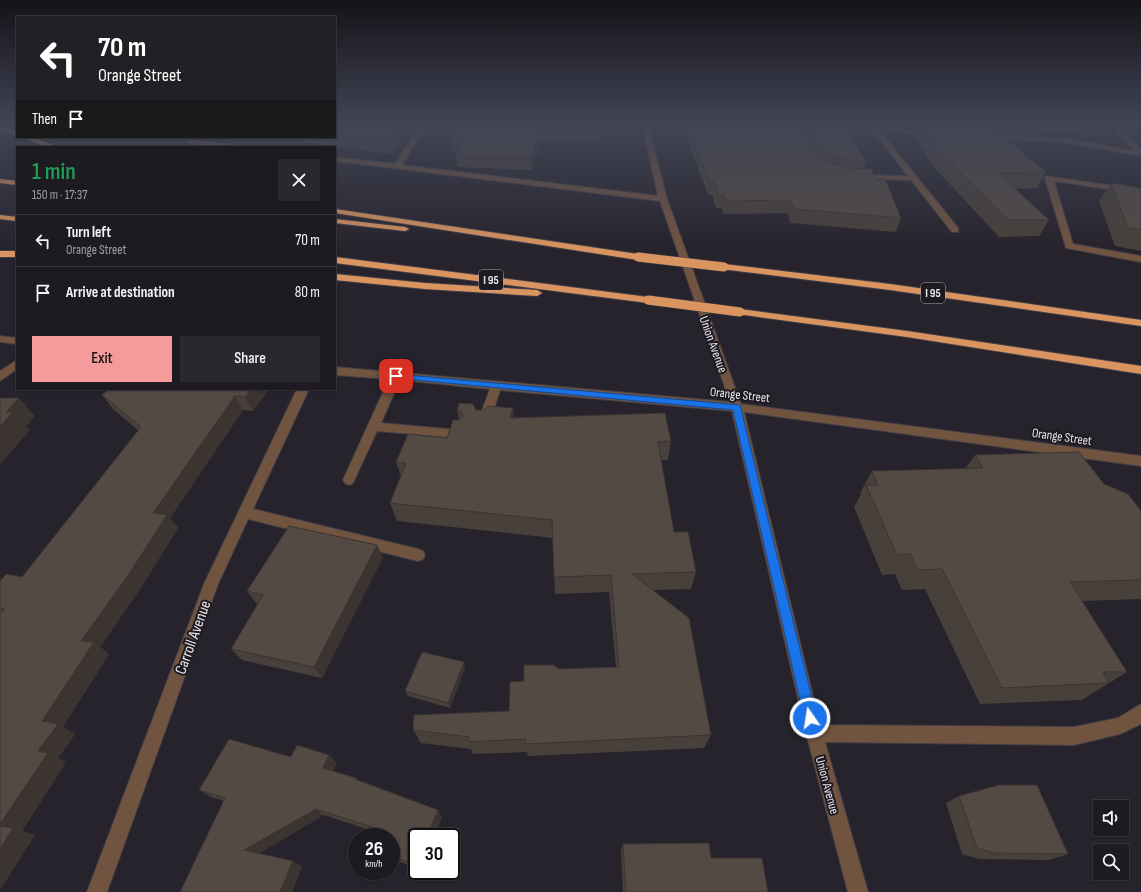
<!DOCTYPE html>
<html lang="en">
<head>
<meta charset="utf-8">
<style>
	body { margin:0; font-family:"Sofia Sans Condensed",sans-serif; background:#2a272e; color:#f1f3f6; height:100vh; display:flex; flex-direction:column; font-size:15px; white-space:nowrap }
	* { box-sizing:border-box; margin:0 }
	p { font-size:13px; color:#a0a1a5 }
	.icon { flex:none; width:22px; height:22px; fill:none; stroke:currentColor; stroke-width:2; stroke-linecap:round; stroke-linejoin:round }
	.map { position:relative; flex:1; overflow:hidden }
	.side { position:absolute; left:16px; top:146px; width:320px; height:244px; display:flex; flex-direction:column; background:#1d1a21; border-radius:0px; box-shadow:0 1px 3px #0004,0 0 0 1px #3b383f }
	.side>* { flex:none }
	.banner { position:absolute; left:16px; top:16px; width:320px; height:122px; border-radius:0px; box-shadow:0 1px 3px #0004,0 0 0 1px #3b383f; background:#202124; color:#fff; overflow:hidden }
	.tools { position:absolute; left:1093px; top:800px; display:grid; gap:8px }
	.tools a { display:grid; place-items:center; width:36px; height:36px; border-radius:0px; background:#1d1a21; box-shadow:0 1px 3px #0004,0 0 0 1px #3b383f; font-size:20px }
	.speed { position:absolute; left:348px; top:828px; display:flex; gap:8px; font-size:20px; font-weight:700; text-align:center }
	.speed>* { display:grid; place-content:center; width:52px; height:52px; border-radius:50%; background:#1d1a21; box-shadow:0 1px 3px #0004,0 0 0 1px #3b383f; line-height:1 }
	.speed small { font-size:10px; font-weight:400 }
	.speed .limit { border:2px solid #111; border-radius:6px; background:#fff; color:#111 }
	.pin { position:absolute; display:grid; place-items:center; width:34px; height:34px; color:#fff; margin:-17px; border-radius:8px; box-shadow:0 2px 6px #0006 }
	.me { position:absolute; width:44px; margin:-22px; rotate:347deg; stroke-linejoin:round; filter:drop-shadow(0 0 3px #0008) }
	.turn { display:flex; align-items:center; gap:14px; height:84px; padding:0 16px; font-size:18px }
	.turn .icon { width:52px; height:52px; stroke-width:2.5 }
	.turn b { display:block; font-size:28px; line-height:34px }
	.then { display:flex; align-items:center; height:38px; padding:0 16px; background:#0003; gap:8px; font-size:15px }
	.round { display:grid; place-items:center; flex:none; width:42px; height:42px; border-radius:0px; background:#2a272e }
	.head { display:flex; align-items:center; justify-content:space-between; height:68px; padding:0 16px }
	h1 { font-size:24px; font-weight:600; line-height:30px; color:#1e9e55 }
	.cta { display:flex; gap:8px; margin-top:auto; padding:8px 16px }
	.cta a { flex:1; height:46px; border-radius:0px; background:#f59b9c; color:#111; font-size:16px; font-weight:600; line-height:46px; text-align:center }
	.cta a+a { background:#2a272e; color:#f1f3f6 }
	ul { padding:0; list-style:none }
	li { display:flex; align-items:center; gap:12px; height:52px; padding:0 16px; border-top:1px solid #3b383f }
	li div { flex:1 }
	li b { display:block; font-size:15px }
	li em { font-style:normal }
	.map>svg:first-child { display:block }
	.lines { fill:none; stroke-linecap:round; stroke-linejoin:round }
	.minor-casing { stroke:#423e47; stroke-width:2 }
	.highway-casing { stroke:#423e47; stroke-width:2 }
	.minor { fill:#715440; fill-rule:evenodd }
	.highway { fill:#da9460; fill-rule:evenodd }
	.highway-bridge-casing { stroke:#423e47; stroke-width:10; stroke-linecap:butt }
	.highway-bridge { stroke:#da9460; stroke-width:9 }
	.wall { fill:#48403a }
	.shaded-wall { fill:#3b3430 }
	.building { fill:#544a44; stroke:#3b3430 }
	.route { fill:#1a73e8; stroke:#114b97 }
	.labels { text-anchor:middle; stroke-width:4; stroke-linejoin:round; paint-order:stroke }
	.shield { fill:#1d1a22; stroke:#aca9af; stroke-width:1 }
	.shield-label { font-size:12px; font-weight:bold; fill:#e9e6ec }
	.street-label { font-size:13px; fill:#e9e6ec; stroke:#1d1a22 }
	.near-street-label { font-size:16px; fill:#e9e6ec; stroke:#1d1a22 }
</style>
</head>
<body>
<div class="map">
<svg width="1141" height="892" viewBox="0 0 1141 892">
	<rect width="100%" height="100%" fill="#27232c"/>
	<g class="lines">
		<defs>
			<path id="minor" d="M421 124H427L402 165 658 196 642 124H648L667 199 741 404 1141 456V466L744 412 820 725 1074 727 1118 718 1141 704V724L1120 734 1074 745 825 742 868 892H848L806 733 732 411 500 390 490 421 484 425 478 421 490 389 400 380 381 423 459 430 463 431 465 434 463 437 459 438 377 431 353 483 349 485 345 483 343 480 389 379 335 375V367L730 402 660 201 335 161V157L395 164Z
				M1107 124H1114L1141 149V156L1068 143 988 138 985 136 988 134 1068 139 1135 151Z
				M870 125H874L876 127 935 132V134L933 135 880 131 958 228V232H952L911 180 857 179V175H860L908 176 870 127Z
				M191 140 234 145 237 147H217L189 143 188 142Z
				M1046 176 1141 190V194L1054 181 1073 244 1141 256V262L1066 248 1045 178Z
				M0 336 17 338V344L0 342Z
				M17 360V369L0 381V371Z
				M297 389H309L253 509 418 549 423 551 425 555 423 559 418 561 248 519 218 584 107 892H87L204 584Z"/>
			<path id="highway" d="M0 126 17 132V136L0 130Z
				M22 137H32L58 147H48Z
				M0 179 17 181V185L0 183Z
				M335 209 638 254 642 257 638 260 335 213Z
				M0 215 17 217V221L0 219Z
				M335 219 405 227 409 229 405 231 335 223Z
				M0 251H17V257H0Z
				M335 257 648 297 653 300 648 303 335 263Z
				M724 264 890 284 1141 320V326L890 290 721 269V265Z
				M335 274 425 283 537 290 542 293 537 296 425 289 335 280Z
				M740 309 907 331 1141 366V374L907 337 737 314 735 312Z"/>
		</defs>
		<use href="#minor" class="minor-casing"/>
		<use href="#highway" class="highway-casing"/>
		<use href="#minor" class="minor"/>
		<use href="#highway" class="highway"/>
		<defs>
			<path id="highway-bridge" d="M638 257 724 267
				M648 300 740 312"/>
		</defs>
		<use href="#highway-bridge" class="highway-bridge-casing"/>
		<use href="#highway-bridge" class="highway-bridge"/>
	</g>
	<path class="wall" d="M335 124H419L412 135 407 134 392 154 304 142 302 137H335Z
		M420 124H603L601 142 541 141 532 170 457 167 456 155 457 153 452 152 450 141 452 137 422 135Z
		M687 124H839L866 162 864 169 901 218 896 232 790 223 788 213 724 214 721 208H716L712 195H708L687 139Z
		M910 124H1085L1079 133 992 127 1046 172 1037 188 1015 189 1049 220 1039 236 999 237 930 163 915 135 918 128H912Z
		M1111 183 1141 188V251L1115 246 1099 201Z
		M109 389H269L253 411 243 410 170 518 178 528 140 589 100 647 109 654 63 727 75 734 58 758 66 762 22 831 35 835 0 890V581L22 577 139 431 113 409 102 395Z
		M513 408 514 418 671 441 668 460H661L674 532 696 572 691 589 653 590 711 735 704 748 528 756 527 752 473 754 471 749 421 743 413 730 509 711 524 681 559 669 616 668 609 592 555 594 553 538 397 521 390 503 401 476 396 462 447 438 459 420 457 410H484Z
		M975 455 1104 484 1141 511V599L1082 601 1127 672 1082 700 980 704 925 589 902 590 895 574 882 575 854 507 861 494 860 493 872 471 965 469Z
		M383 557 322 678 242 660 231 649 258 604 256 603 247 591Z
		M464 662 465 668 450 708 408 696 405 691Z
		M291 757 337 763 333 771 356 778 359 781 442 817 434 837H417V869L391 858V837L324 815 259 853 302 866 292 892H180L224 801 211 797 199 790Z
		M959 796 1068 854 1049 860 979 859 962 854 946 803Z
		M623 844 768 892H623L621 850Z"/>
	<path class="shaded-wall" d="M404 124H405L407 134 392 154 390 142Z
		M410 124H419L412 135Z
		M602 124H603L601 142V130Z
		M541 129V141L532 170 531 158Z
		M252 389H269L253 411 245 397Z
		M235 396 243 410 170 518 178 528 140 589 100 647 109 654 63 727 75 734 58 758 66 762 22 831 35 835 0 890V824L38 751 42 721 81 641 153 513Z
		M19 398 35 416 26 427 30 430 0 465V427L6 412Z
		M513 408 515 427 510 418Z
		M377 545 383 557 322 678 314 667Z
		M464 662 465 668 450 708 448 703Z
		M329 755 337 763 331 775 323 768Z
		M316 809 324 815 255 856 244 850Z
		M438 810 442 817 434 837H427Z
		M293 861 302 866 292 892H280Z"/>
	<path class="building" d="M335 124H404L390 142 335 135Z
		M430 124H602L601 130 541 129 531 158 456 155 463 141H450L458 125Z
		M689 124H796L812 150 824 161 849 168 871 169 876 179H885L901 218 794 209 791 200 726 201 724 195H719L714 182H710L688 127Z
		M806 124H839L841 126 846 127 866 162 840 158 830 155 819 145Z
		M923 124H988L1046 172 998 173 1049 220H1008L936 148Z
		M1111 183 1141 188V230L1128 228Z
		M109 389H252L245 397 235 396 153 513 167 515 127 577 81 641 94 642 42 721 58 724 38 751 48 753 0 824V614L5 609 0 608V581L6 574 22 577 141 427 102 395Z
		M0 398H19L6 412H13L0 427Z
		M459 403 473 404 476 410H484L488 406 513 408 510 418 665 413 671 441 658 442 674 532H688L696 572 632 574 689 618 711 735 526 744V739L468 742 469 737 413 730 414 715 509 711 510 682 524 681V665H554L559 669 619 667 611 575 554 577 552 520 390 503 406 463 396 462 408 434 447 438 453 420H460L463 416 461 411 457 410Z
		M1079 452 1104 484 1128 494 1141 511V580L1070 582 1127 672H1103L1109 683 1002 688 942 569 918 570 910 554 897 555 866 485H878L872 471 983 468 975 455Z
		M289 526 377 545 314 667 231 649 263 595 247 591Z
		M422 652 464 662 448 703 405 691Z
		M229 739 291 757 297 745 329 755 323 768 356 778 355 779 438 810 427 837H417V862L416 865 391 856V837H371L375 828 316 809 244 850 293 861 280 892H180L225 798 199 790Z
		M999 785H1037L1068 854 994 853 977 848 959 796Z
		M0 826 13 828 0 849Z
		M709 843 711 858H762L768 892H626L623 844Z"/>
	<linearGradient id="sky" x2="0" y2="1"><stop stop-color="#151318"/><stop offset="0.5" stop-color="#414556"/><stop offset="1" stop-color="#414556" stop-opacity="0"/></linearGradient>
	<rect width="1141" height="249" fill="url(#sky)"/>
	<path class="route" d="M396 374 740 405 817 718 815 722 810 724 806 722 804 718 733 410 393 378V375Z"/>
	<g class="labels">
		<g class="shield">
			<rect x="479" y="270" width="24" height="20" rx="3"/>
			<rect x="921" y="283" width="24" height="20" rx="3"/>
		</g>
		<g class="shield-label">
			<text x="491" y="284">I 95</text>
			<text x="933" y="297">I 95</text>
		</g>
		<g class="street-label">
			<text transform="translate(714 344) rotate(70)" y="5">Union Avenue</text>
			<text transform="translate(740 394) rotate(6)" y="5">Orange Street</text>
			<text transform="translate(1062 436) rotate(8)" y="5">Orange Street</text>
			<text transform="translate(828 785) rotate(75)" y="5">Union Avenue</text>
		</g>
		<g class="near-street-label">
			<text transform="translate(192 637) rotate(-70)" y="6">Carroll Avenue</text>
		</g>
	</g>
</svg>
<div class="tools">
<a><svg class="icon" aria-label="sound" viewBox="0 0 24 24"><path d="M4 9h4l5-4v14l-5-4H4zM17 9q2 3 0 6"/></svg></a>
<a><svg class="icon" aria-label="search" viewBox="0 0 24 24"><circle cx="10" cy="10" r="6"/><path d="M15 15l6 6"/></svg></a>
</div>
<div class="speed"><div>26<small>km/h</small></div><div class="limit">30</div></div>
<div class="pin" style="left:396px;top:376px;background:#d93025"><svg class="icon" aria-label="arrive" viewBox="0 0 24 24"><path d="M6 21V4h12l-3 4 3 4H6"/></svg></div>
<svg class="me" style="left:810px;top:718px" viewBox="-20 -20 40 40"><circle r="17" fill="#1a73e8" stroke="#fff" stroke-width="3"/><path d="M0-11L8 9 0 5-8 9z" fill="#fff"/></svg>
<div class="banner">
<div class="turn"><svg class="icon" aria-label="left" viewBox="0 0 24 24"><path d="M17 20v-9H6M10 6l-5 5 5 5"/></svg><div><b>70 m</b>Orange Street</div></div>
<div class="then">Then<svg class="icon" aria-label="arrive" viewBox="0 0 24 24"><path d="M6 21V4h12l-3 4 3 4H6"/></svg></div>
</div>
<section class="side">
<div class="head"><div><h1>1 min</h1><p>150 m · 17:37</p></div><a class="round"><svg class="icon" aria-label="close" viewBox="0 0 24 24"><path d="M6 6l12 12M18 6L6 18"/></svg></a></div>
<ul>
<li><svg class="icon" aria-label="left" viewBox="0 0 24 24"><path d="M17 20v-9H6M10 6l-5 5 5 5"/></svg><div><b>Turn left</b><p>Orange Street</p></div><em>70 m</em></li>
<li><svg class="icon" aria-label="arrive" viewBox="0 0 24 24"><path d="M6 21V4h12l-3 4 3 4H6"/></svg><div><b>Arrive at destination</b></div><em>80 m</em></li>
</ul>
<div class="cta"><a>Exit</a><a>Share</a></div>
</section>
</div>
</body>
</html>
